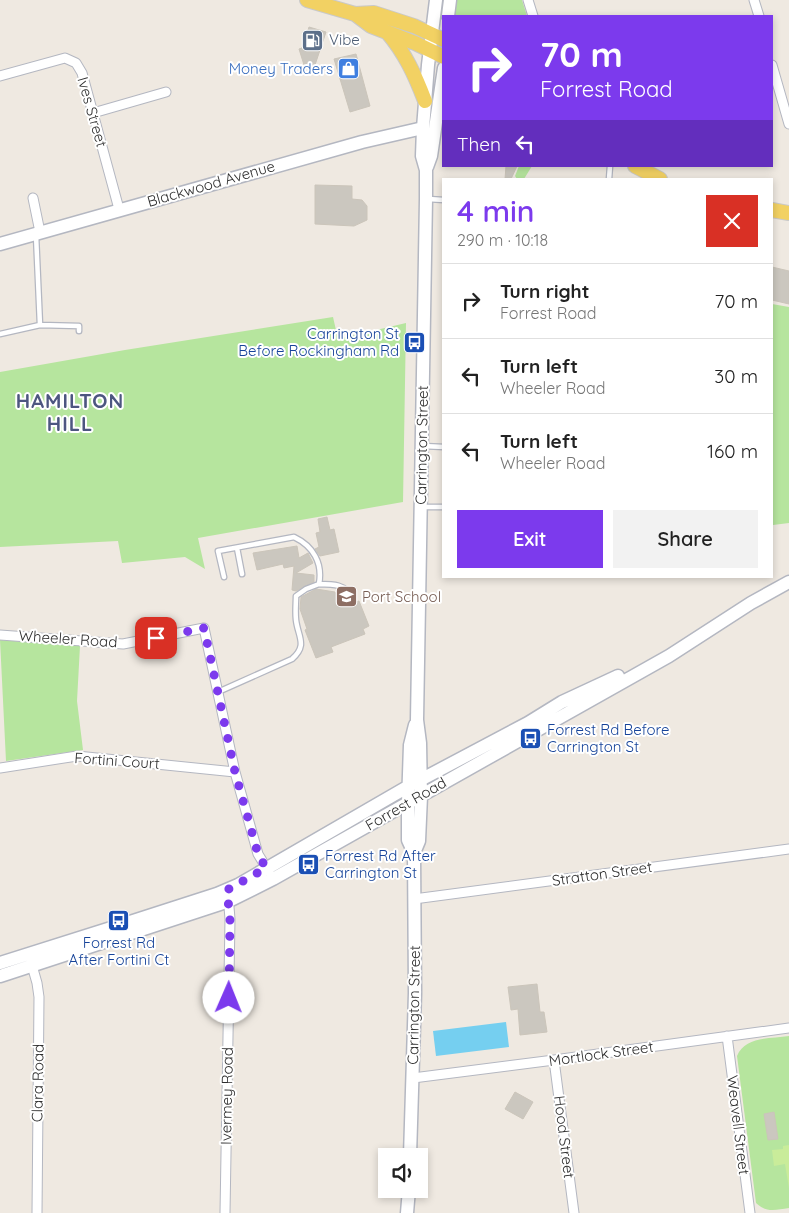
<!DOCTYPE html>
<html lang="en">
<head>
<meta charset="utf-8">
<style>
	body { margin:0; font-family:Quicksand,sans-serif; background:#f2f2f2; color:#222; height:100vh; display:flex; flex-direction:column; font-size:19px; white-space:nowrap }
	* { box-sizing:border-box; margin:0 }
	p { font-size:16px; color:#767676 }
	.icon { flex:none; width:28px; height:28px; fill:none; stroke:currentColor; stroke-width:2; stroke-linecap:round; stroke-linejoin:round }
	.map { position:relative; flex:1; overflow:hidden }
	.panel { position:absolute; left:442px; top:178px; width:331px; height:400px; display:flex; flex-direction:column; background:#fff; border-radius:0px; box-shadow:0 2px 8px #0003 }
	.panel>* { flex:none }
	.hud { position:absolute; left:442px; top:15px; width:331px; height:152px; border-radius:0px; box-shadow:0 2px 8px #0003; background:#7c3aed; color:#fff; overflow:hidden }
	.buttons { position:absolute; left:378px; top:1148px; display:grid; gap:10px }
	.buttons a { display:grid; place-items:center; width:50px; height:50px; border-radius:0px; background:#fff; box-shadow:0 2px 8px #0003; font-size:25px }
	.pin { position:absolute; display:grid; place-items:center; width:42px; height:42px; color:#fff; margin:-21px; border-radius:10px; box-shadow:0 2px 8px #0006 }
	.me { position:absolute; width:55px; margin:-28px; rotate:1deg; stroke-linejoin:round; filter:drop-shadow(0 0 4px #0008) }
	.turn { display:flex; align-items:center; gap:18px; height:105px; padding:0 15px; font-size:22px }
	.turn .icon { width:65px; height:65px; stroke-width:2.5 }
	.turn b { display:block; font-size:35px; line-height:42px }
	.then { display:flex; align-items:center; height:48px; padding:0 15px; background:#0003; gap:10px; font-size:19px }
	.round { display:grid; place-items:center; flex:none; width:52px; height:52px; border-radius:0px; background:#f2f2f2 }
	.head { display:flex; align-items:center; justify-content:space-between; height:85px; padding:0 15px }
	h1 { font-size:30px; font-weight:600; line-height:38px; color:#7c3aed }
	.primary-button { display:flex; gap:10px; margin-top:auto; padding:10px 15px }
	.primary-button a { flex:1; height:58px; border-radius:0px; background:#7c3aed; color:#fff; font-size:20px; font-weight:600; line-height:58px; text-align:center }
	.primary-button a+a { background:#f2f2f2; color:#222 }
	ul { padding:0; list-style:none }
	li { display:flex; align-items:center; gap:15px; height:75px; padding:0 15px; border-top:1px solid #e0e0e0 }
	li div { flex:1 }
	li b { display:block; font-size:19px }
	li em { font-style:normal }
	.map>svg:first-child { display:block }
	.green { fill:#b6e59e }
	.pitch { fill:#c9ec9a }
	.water { fill:#75cff0 }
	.building { fill:#cbc7bf; stroke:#cbc5ba }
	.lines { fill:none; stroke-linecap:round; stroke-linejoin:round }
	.lane-casing { stroke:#b4b7c1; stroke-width:7 }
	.street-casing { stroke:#b4b7c1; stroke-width:11 }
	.secondary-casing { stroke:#b4b7c1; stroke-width:15 }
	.primary-casing { stroke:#c9c9c9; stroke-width:16 }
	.lane { stroke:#fff; stroke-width:4.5 }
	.street { stroke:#fff; stroke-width:9 }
	.secondary { stroke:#fff; stroke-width:12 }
	.primary { stroke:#f2d163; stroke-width:14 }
	.route { stroke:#7c3aed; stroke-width:9; stroke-dasharray:0 16.2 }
	.labels { text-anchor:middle; stroke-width:4; stroke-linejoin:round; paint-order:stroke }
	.service-label { font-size:15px; fill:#4e5e75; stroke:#fff; text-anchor:start }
	.shop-label { font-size:15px; fill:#366cbe; stroke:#fff; text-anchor:end }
	.street-label { font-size:15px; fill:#2e2e2e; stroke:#fff }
	.transit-label { font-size:15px; fill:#164399; stroke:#fff; text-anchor:start }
	.education-label { font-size:15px; fill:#785e54; stroke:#fff; text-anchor:start }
	.district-label { font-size:20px; font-weight:bold; letter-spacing:1px; fill:#4d5680; stroke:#fff }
</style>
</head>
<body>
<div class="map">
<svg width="789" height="1213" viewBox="0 0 789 1213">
	<rect width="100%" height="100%" fill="#efe9e1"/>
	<path class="green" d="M456 0H522L527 16H454Z
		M519 166H532L524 179H517L515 176Z
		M772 304 789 307V523L773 525Z
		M333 317 338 339 406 323 403 502 198 538 205 569 185 557 122 563 118 541 0 547V372L125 350Z
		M0 640 80 646 77 701 83 750 6 761Z
		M789 1036V1208C775 1210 767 1213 756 1203L737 1056C745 1036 770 1039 789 1036Z"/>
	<path class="pitch" d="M789 1145V1188L785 1164 774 1166 772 1150 783 1149V1146Z"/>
	<path class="water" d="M506 1022 509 1047 436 1056 433 1031Z"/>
	<path class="building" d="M309 27 326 32 315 65 305 68 299 49 302 48Z
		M356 54 370 106 350 112 334 59Z
		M506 166H517L511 179H505Z
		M315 185 352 186V199L362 200 367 206V220L354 226 315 224Z
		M772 267 789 271V304L772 300Z
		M327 517 330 530 334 529 339 552 320 556 315 549 319 547 316 533 320 532 318 519Z
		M297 546 299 558 308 553 313 563 296 573 314 575V582L296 591 292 590 294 566 284 568 283 564 257 570 253 553Z
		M316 589 335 592 337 598 341 596 345 606 359 601 369 626 363 629 365 634 331 647 333 652 316 658 305 630 307 629 300 609 301 597Z
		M537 984 540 1012H544L547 1032 520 1035 518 1009 511 1010 508 987Z
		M515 1092 533 1102 523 1119 505 1109Z
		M774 1112 778 1139 768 1140 764 1114Z"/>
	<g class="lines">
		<defs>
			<path id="lane" d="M609 179 610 166
				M428 199 444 200
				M36 235 40 325
				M0 334 40 325 79 326V331
				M423 446 444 447
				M423 507H444
				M237 548 242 574
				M319 584C333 584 346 584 352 598
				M218 692 292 659C308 645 298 637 296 620 295 612 296 603 296 596L306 589 319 584C323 563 313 546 294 537L218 551 224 577"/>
			<path id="street" d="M528 0 533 16
				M754 0 759 16
				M772 65 789 124
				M0 76 65 58 76 63 82 73 119 209
				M93 113 166 92
				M33 198 40 232
				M0 635 123 644 204 628 235 772 258 854 269 872
				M0 768 77 756 235 772
				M414 899 789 849
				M31 962 37 983 39 997 37 1213
				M727 1036 750 1213
				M554 1060 574 1213
				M413 1078 554 1060 789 1028
				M225 1213 230 919 228 895"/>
			<path id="secondary" d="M448 16 450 0
				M427 167 431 156 444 68
				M0 244 362 142 423 128
				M414 853 408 840V803L410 745 415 725
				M0 963 127 923 217 894 238 885 409 786 528 723 562 702 618 676
				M0 976 229 901 273 879 669 656 751 603 789 582
				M410 1156 415 993 414 853 419 841 421 796 420 743 417 720 426 199V170L422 156 423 128 428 65 436 0
				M407 1213 409 1189"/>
			<path id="primary" d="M307 0 355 14 374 13 414 26 444 40
				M355 14 371 26 415 43 444 57
				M387 32C405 53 415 75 425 101
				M635 166 660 179
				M772 210 789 213"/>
		</defs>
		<use href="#lane" class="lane-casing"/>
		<use href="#street" class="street-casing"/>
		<use href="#secondary" class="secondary-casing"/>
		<use href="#primary" class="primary-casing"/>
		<use href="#lane" class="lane"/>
		<use href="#street" class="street"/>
		<use href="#secondary" class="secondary"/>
		<use href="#primary" class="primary"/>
	</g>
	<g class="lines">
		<path class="route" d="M156 638 204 628 235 772 258 854 266 868 227 890 230 919 229 998"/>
	</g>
	<defs>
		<symbol id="fuel-square" viewBox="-11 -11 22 22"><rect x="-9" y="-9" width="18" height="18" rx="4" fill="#5c6f8a" stroke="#fff"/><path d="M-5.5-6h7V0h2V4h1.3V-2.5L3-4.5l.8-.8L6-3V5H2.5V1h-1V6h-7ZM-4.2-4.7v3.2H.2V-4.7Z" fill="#fff"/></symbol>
		<symbol id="shop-square" viewBox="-11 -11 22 22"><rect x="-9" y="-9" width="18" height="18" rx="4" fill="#3f7fe0" stroke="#fff"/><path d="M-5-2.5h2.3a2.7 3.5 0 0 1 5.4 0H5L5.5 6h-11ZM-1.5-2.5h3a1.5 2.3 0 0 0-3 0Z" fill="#fff"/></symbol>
		<symbol id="bus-square" viewBox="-11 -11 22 22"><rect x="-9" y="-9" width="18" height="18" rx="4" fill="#1a4fb4" stroke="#fff"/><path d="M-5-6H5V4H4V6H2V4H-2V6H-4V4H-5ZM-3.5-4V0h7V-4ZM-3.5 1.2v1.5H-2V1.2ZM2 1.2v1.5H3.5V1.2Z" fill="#fff"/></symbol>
		<symbol id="school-square" viewBox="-11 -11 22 22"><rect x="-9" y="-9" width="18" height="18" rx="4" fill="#8d6e63" stroke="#fff"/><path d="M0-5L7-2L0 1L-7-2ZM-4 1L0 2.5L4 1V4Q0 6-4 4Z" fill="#fff"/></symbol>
	</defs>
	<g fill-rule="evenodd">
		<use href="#fuel-square" x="300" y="28" width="25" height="25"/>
		<use href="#shop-square" x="336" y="56" width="25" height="25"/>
		<use href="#bus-square" x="402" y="330" width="25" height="25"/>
		<use href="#school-square" x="334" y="584" width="25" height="25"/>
		<use href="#bus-square" x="518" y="726" width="25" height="25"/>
		<use href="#bus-square" x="296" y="852" width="25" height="25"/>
		<use href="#bus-square" x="106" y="908" width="25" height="25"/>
	</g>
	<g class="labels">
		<g class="service-label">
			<text x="329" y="45">Vibe</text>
		</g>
		<g class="shop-label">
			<text x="333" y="74">Money Traders</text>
		</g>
		<g class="street-label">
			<text transform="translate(92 112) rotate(74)" y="5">Ives Street</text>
			<text transform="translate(211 184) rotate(-16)" y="5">Blackwood Avenue</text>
			<text transform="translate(422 445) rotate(-89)" y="5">Carrington Street</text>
			<text transform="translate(68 639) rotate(4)" y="5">Wheeler Road</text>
			<text transform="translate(117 761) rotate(4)" y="5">Fortini Court</text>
			<text transform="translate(406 804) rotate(-30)" y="5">Forrest Road</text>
			<text transform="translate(602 874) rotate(-8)" y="5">Stratton Street</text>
			<text transform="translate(414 1005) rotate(-89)" y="5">Carrington Street</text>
			<text transform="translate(601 1054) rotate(-8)" y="5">Mortlock Street</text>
			<text transform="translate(38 1083) rotate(-89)" y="5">Clara Road</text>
			<text transform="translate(227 1096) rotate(-89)" y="5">Ivermey Road</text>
			<text transform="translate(738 1125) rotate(83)" y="5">Weavell Street</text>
			<text transform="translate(564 1137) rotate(83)" y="5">Hood Street</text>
		</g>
		<g class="transit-label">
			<text x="399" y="339" text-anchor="end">Carrington St<tspan x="399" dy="17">Before Rockingham Rd</tspan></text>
			<text x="547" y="735">Forrest Rd Before<tspan x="547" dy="17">Carrington St</tspan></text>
			<text x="325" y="861">Forrest Rd After<tspan x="325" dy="17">Carrington St</tspan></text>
			<text x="119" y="948" text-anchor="middle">Forrest Rd<tspan x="119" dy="17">After Fortini Ct</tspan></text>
		</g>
		<g class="education-label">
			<text x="362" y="602">Port School</text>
		</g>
		<g class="district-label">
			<text x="70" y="408">HAMILTON<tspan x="70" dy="23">HILL</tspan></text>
		</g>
	</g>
</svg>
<div class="buttons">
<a><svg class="icon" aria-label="sound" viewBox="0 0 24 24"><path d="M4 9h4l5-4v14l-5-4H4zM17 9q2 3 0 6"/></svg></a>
</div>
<div class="pin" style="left:156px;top:638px;background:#d93025"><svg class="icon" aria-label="arrive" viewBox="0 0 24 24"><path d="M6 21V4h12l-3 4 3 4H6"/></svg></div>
<svg class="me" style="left:229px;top:998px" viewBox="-20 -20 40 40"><circle r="19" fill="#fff"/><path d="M0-13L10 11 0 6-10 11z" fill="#7c3aed"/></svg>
<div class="hud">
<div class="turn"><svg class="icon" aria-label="right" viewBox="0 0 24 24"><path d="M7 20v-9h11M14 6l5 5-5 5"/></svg><div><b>70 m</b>Forrest Road</div></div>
<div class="then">Then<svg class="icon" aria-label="left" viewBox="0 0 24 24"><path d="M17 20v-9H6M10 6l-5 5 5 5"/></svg></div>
</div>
<section class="panel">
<div class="head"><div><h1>4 min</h1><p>290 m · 10:18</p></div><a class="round" style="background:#d93025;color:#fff"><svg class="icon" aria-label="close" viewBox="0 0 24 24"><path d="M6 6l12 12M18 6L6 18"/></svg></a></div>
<ul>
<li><svg class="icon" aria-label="right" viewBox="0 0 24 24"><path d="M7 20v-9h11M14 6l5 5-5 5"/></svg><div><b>Turn right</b><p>Forrest Road</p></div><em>70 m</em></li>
<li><svg class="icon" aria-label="left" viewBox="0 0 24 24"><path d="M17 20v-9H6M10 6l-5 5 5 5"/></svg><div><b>Turn left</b><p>Wheeler Road</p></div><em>30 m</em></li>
<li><svg class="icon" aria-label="left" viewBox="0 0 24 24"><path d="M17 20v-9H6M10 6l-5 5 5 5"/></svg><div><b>Turn left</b><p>Wheeler Road</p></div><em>160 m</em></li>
</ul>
<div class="primary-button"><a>Exit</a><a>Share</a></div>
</section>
</div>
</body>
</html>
